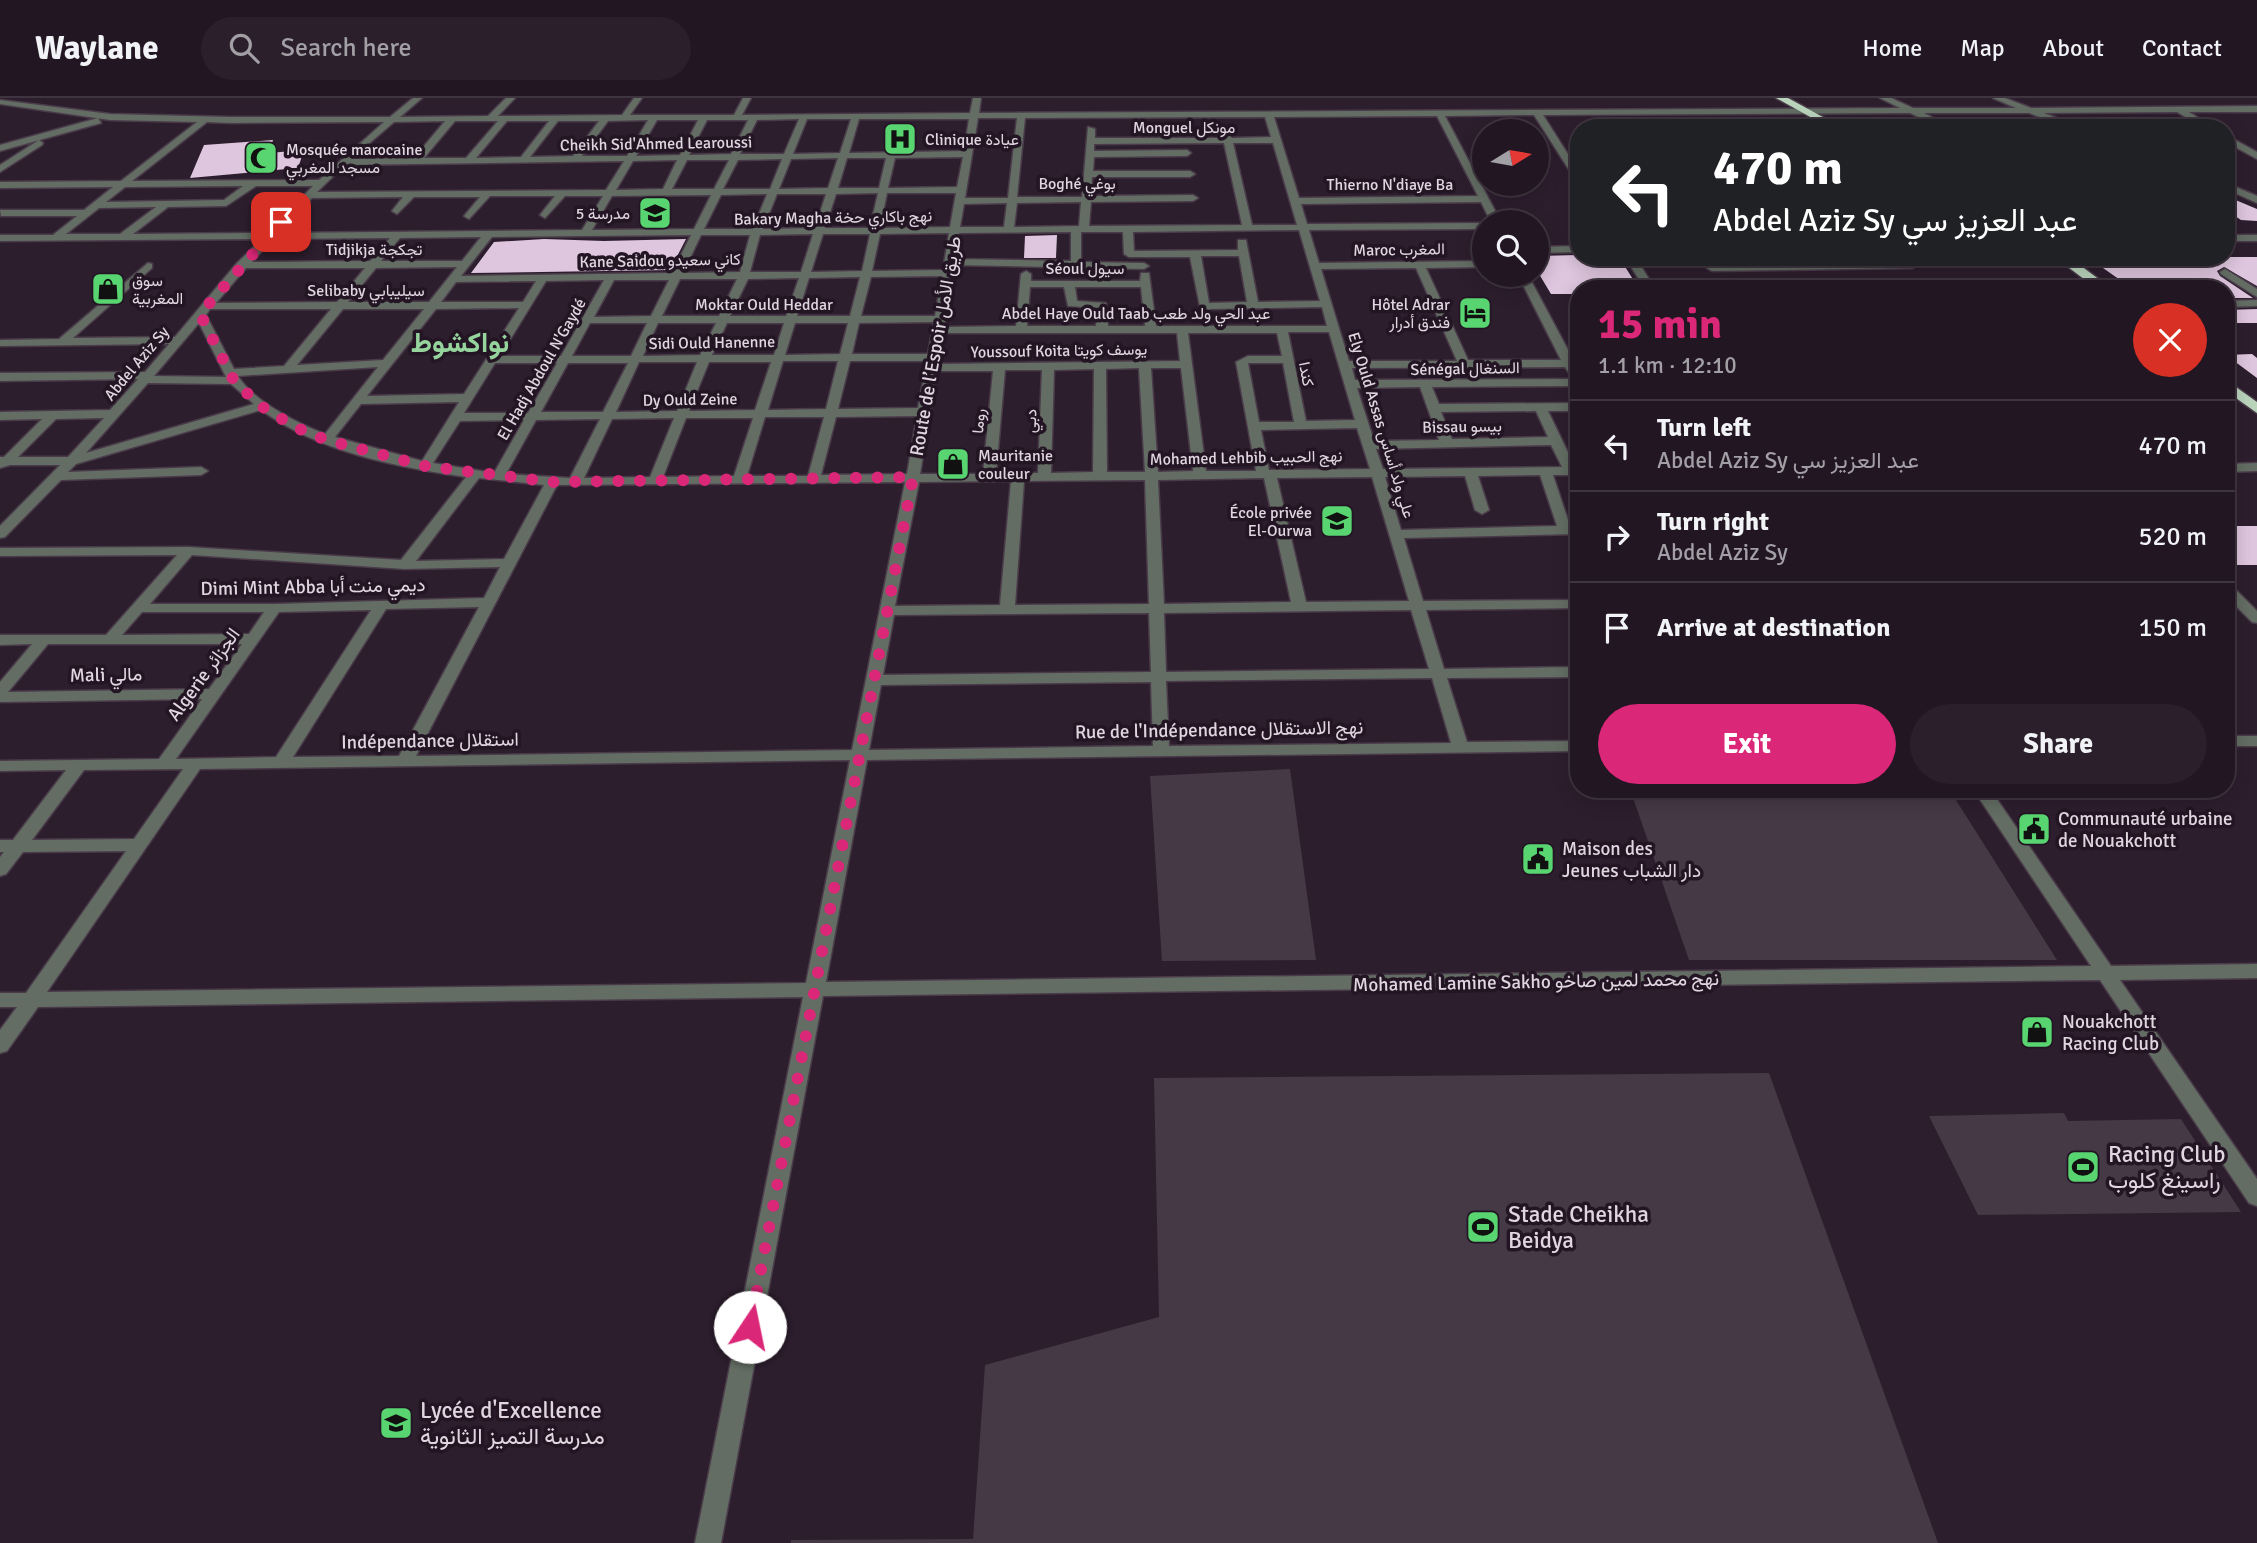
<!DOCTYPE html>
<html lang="en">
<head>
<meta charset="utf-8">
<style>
	body { margin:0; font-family:Signika,Vazirmatn,sans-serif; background:#2a1f2a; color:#f1f3f6; height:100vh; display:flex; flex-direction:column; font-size:26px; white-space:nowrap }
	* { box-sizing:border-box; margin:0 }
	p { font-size:23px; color:#a29fa5 }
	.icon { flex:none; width:38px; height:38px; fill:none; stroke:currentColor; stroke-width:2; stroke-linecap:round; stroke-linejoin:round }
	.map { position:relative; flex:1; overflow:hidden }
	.details { position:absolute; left:1570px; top:182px; width:665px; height:518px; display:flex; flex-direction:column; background:#221622; border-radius:28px; box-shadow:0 4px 18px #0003,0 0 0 2px #3f3540 }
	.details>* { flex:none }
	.hud { position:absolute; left:1570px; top:21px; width:665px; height:147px; border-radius:28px; box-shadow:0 4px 18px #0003,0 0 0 2px #3f3540; background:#202124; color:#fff; overflow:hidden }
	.needle { width:46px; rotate:79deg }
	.tools { position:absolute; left:1472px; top:21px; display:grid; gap:14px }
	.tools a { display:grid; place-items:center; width:77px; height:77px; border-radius:50%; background:#221622; box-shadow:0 4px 18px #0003,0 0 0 2px #3f3540; font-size:35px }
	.pin { position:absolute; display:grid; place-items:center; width:60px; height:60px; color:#fff; margin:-30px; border-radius:14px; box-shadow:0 4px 10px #0006 }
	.me { position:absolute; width:77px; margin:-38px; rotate:11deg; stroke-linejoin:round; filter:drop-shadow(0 0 5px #0008) }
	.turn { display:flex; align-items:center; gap:24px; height:147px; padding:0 28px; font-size:32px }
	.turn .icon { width:91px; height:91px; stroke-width:2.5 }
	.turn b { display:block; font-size:49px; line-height:60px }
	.round { display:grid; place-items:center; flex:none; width:74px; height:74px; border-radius:37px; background:#2a1f2a }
	.overview { display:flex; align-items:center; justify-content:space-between; height:119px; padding:0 28px }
	h1 { font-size:42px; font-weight:700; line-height:52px; color:#db2777 }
	.button { display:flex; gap:14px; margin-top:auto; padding:14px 28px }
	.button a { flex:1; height:80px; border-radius:42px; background:#db2777; color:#fff; font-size:28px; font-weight:700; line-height:80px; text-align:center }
	.button a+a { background:#2a1f2a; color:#f1f3f6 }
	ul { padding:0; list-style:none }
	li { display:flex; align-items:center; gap:21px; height:91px; padding:0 28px; border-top:2px solid #3f3540 }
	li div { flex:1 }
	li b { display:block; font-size:26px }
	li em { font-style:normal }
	header { display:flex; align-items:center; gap:42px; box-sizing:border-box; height:98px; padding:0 35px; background:#221622; border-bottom:2px solid #3f3540 }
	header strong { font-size:33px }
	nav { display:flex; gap:38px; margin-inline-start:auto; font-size:24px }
	.search { width:490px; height:63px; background:#2a1f2a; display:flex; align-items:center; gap:18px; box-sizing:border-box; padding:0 24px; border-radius:38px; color:#a29fa5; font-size:26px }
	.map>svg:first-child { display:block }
	.green { fill:#463946 }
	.building { fill:#dec6de }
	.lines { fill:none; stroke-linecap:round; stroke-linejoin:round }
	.minor-casing { stroke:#4a3b4a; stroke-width:3 }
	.highway-casing { stroke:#4a3b4a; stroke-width:3 }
	.minor { fill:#636d63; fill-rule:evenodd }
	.highway { fill:#bad4bc; fill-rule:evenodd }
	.route { stroke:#db2777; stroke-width:12; stroke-dasharray:0 21.6 }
	.labels { text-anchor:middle; stroke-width:7; stroke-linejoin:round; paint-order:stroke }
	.far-street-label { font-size:16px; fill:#e0d6e0; stroke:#231524 }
	.far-poi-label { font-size:16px; fill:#e0d6e0; stroke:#231524; text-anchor:start }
	.street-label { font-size:19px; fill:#e0d6e0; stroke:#231524 }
	.poi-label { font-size:19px; fill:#e0d6e0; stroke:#231524; text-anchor:start }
	.near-poi-label { font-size:23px; fill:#e0d6e0; stroke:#231524; text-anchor:start }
	.far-town-label { font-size:28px; font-weight:bold; fill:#96d49d; stroke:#231524 }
</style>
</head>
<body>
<header>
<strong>Waylane</strong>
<div class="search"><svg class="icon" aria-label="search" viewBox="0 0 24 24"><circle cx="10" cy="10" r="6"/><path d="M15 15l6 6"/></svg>Search here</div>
<nav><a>Home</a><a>Map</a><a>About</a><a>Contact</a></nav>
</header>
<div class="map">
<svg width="2257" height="1445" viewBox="0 0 2257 1445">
	<rect width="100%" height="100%" fill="#2d1e2e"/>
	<path class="green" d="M1290 671 1316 862 1162 863 1150 678Z
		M1630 691H1949L2057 862H1689Z
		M1769 975 1938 1445H791V1442L973 1441 985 1267 1159 1219 1154 980Z
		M2064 1015 2068 1023 2181 1021 2241 1114 1978 1117 1929 1018Z"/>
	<path class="building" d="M273 42 269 55 304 52 298 70 190 80 204 47Z
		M2226 98 2257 111V123L2241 122 2226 112Z
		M1057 137 1056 160H1024L1025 138Z
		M544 141 604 143 686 141 670 172 471 175 494 144Z
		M1578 157V159H1619L1639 191H1578V196H1551L1536 171V158Z
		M2109 159H2257V188L2224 169 2217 173 2220 178 2253 200H2226V191H2133L2103 170Z
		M2257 211V225H2226V212Z
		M2252 256 2257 260V280L2226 257Z
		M2226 428H2257V467H2234L2226 459Z"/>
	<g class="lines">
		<defs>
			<path id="minor" d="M413 0H422L400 19 488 18 506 0H515L498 18 622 17 634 0H642L630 17H734L743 0H751L742 17 970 15 973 0H981L979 15 1900 10 1880 0H1891L1913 10H2016L1993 0H2005L2031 10 2257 8V14H2189L2214 30H2204L2177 14 2044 15 2082 30H2069L2029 15H1924L1952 30H1941L1910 15 1543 17 1578 72V81L1573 78 1534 17 1445 18 1501 124H1491L1481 104 1301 106 1307 126 1484 125V131L1309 132 1319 165 1484 163V169L1426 170 1468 262H1561L1518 177H1528L1575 265 1578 274 1573 277 1569 275 1565 269 1352 270 1355 282 1578 281V288L1432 289 1439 306 1578 305V313H1548L1575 369H1578V377H1553L1570 428H1578V436L1404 440 1423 503 1578 502V510L1426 512 1444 571 1578 569V579L1447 580 1467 644 1578 643V653L867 662 826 884 2091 868 1973 691H1990L2111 868 2257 866V880L2120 882 2257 1081V1108L2249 1105 2100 882 823 898 721 1445H695L803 899 38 909 7 953 0 955V932L17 909H0V895H26L126 753 23 754 6 776 0 778V759L4 754H0V742H13L66 672 0 673V663L159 661 202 601 0 604V584L32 546 0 547V537H106L177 457 0 458V450L188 449 401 462 466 379C397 369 319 354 261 312L76 366 68 374 201 369 208 373 201 377 61 382 5 439 0 440V428L60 367H10L0 370V359H4L42 321 0 322V314L110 312 138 281 0 283V275L145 274 169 246 0 248V242L59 241 148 165 152 166V170L73 240 175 239 237 165 262 141 0 143V137H53L77 118H1L0 112H84L113 89 0 90V84L121 83 197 24 110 22 0 6V2L110 16 231 19H390ZM1437 18 1478 98 1299 100 1274 19ZM1265 19 1271 39 1232 40 1226 31 1222 34 1223 40H1095V31L1088 29 1082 99H1017L1025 20ZM978 20H1017L1008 100H965ZM799 21 784 56H740L757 22ZM807 21H851L840 55 793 56ZM859 21H969L964 53 849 55ZM648 22 627 58H582L608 23ZM657 22H698L680 57 636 58ZM707 22H748L731 56 689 57ZM445 23 414 60 351 61 394 24ZM455 23H498L466 60H424ZM507 23H549L521 59 476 60ZM558 23H599L573 58 530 59ZM207 24 231 25 384 24 319 82 132 83ZM1224 45 1242 127 1089 128 1091 104 1193 103 1198 100 1193 97 1091 98 1092 79H1190L1195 76 1190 73H1093L1094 59 1187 58 1191 55 1187 52 1094 53V46ZM1233 45H1273L1297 127H1252ZM963 59 957 89 888 90 895 60ZM838 60 828 90 779 91 791 61ZM847 60H886L879 90H838ZM782 61 770 91H723L738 62ZM677 62 663 91 616 92 633 63ZM687 62H729L714 91H672ZM624 63 606 92 317 94 345 67ZM243 88 224 102 106 104 125 89ZM256 88H313L267 135 133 136 168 109 226 108ZM878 95 870 130H825L836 96ZM887 95H956L950 129 880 130ZM767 96 753 131H704L721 97ZM777 96H826L815 130 763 131ZM711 97 694 131 592 132 612 98ZM490 98H555L540 117 545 120 565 98H603L582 132 278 135 312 100 403 99 392 113 397 116 414 99H480L464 118 469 121ZM1081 104 1079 128 1014 129 1017 105ZM1007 105 1004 129H960L964 106ZM156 109 120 136H66L99 110ZM1299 132 1320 203 1258 204 1246 142H1238V152L1134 153 1133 134ZM1071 134V163L955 161 959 135ZM1081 134H1123L1124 156 1129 159H1190L1202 219H1210V211L1322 209 1327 228H1156L1149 175H1141L1140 183H1031V176L1026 173 1021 176 1016 228 944 229 954 167 1144 171 1149 168 1144 165 1081 164ZM949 135 943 172 872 173 880 136ZM813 136 801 174H750L760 137ZM823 136H870L862 173 811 174ZM691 137 672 175 461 178 492 139ZM701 137H750L740 174 683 175ZM481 139 462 163H381L400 140ZM390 140 370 163 252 164 273 141ZM1201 158H1239L1247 204 1209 205ZM457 169 429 204H348L376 170ZM246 170H365L337 204 216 205ZM1416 170 1457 263H1349L1321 171ZM942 178 935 218H861L871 179ZM860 179 850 218H797L809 180ZM799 180 786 218H730L748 181ZM680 181H737L719 218H662ZM604 182 561 258H500L546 183ZM614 182H669L651 218 594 219ZM536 183 523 204H441L456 184ZM1030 189H1064L1068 208 1097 210 1096 228H1027ZM1075 189H1141L1145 228H1108L1106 205 1077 203ZM519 210 464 296 367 298 436 211ZM210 211H331L284 268 234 271 206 217ZM343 211H424L383 262 297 267ZM934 224 928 256H852L859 225ZM199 225 226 279 154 278ZM590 225H647L631 258H572ZM658 225H716L700 257 643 258ZM727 225H784L774 257H712ZM795 225H848L840 256 785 257ZM1288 234H1329L1355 322 1306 323ZM943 235H1177L1180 263 938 266ZM1188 235H1277L1282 258H1248L1236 264 1256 373H1206ZM783 263H838L826 311 768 312ZM850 263H927L918 310 838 311ZM639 264H697L677 313 616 314ZM709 264H771L755 312 689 313ZM495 265H557L528 315H464ZM568 265H628L603 314H541ZM1248 265H1283L1294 324H1259ZM378 269 325 336C298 326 253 303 238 278ZM1139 270 1145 374H1107L1106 271ZM1151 270H1181L1193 373 1158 374ZM1094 271 1093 374 1051 375 1054 272ZM1005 272H1042L1038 375H996ZM937 273H993L983 376H920ZM148 285 231 286 254 306 86 355ZM1420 289 1439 342 1374 343 1357 290ZM459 304 422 363 335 339 361 306ZM1536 313 1548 339 1452 341 1441 314ZM917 318 907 376 821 377 836 319ZM765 319H824L808 378H747ZM104 320 68 359H18L56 321ZM674 320 650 379 584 380 612 321ZM686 320H753L734 378 663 379ZM600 321 570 380 506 376 536 322ZM524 322 494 375 433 365 460 323ZM1357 330 1370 371 1269 372 1261 332ZM1551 347 1562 369 1383 371 1376 351ZM1540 377 1557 428 1401 432 1385 379 1465 378 1475 412 1482 416 1489 412 1478 378ZM1372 379 1409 503 1306 504 1277 380ZM479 380 544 387 504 461 416 463ZM1264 380 1291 504 1164 506 1158 382ZM1145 382 1149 506 1015 507 1024 383ZM1011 383 1000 507 895 508 919 384ZM905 384 852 652 416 658 557 387ZM192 457 405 471 500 469 484 500 275 506H150ZM479 509 399 658 293 659 386 511ZM371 512 276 659 176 661 279 514ZM1411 512 1429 571 1166 574 1164 515ZM142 514H264L249 536 122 537ZM1149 515 1151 574 883 577 894 517ZM48 546H242L209 591 8 594ZM1432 580 1451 645 1169 648 1166 583ZM1151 584 1153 648 869 652 881 587ZM850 662 806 885 47 894 200 671ZM183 671 134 741 32 742 84 672Z
				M98 20 101 25 0 53V47Z
				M2226 37 2257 54V61L2226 44Z
				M39 42 43 45 42 47 0 74V67Z
				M2226 85 2257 98V105L2226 91Z
				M2226 137H2257V143H2226Z
				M1578 148V154L1536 155V149Z
				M1625 159H1635L1651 184 1927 182 1932 185 1927 188 1645 191Z
				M1909 165 1913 166V170L1712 173 1707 170 1712 167Z
				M2225 171 2257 191V199L2221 176 2220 174Z
				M2257 202V208L2226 209V203Z
				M2257 365V373L2226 374V366Z
				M2226 486 2231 487 2257 513V525L2252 524 2226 498Z
				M2226 638H2257V648H2226Z"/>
			<path id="highway" d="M1776 0H1788L1843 30H1830Z
				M2055 159H2069L2112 191H2097Z
				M2226 282 2257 304V315L2226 293Z"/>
		</defs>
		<use href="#minor" class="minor-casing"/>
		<use href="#highway" class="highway-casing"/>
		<use href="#minor" class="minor"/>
		<use href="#highway" class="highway"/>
	</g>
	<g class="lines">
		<path class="route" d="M281 124 200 216 234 283 261 308 295 329 326 342 425 368 552 384 913 379 750 1229"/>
	</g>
	<defs>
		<symbol id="hospital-square" viewBox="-11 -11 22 22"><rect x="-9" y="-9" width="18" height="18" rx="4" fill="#58d570" stroke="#231524"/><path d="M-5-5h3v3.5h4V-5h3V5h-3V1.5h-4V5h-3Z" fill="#111"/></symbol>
		<symbol id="mosque-square" viewBox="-11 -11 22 22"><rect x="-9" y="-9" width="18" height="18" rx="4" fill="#58d570" stroke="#231524"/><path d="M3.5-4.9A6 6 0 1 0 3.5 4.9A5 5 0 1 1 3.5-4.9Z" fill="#111"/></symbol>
		<symbol id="school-square" viewBox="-11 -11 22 22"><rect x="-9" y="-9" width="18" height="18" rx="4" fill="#58d570" stroke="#231524"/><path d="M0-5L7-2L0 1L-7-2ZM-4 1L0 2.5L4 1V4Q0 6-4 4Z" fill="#111"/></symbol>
		<symbol id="shop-square" viewBox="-11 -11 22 22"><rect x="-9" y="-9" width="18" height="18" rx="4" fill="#58d570" stroke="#231524"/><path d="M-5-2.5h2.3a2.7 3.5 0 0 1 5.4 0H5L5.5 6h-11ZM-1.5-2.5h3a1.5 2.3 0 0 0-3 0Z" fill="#111"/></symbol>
		<symbol id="hotel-square" viewBox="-11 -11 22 22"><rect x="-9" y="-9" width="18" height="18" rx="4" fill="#58d570" stroke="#231524"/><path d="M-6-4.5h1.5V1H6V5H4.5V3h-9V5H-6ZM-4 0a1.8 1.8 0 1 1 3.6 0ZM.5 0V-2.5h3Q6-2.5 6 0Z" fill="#111"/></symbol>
		<symbol id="civic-square" viewBox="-11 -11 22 22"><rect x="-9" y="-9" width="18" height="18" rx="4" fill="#58d570" stroke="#231524"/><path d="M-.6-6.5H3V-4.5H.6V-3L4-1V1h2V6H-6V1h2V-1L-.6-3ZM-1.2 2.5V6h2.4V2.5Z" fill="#111"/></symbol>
		<symbol id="stadium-square" viewBox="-11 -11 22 22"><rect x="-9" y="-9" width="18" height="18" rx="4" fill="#58d570" stroke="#231524"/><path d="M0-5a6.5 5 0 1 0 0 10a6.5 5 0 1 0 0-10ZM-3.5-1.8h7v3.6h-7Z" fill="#111"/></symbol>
	</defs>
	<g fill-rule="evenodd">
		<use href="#hospital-square" x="881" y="22" width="38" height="38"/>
		<use href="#mosque-square" x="242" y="41" width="38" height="38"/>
		<use href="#school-square" x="636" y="96" width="38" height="38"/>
		<use href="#shop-square" x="89" y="172" width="38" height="38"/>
		<use href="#hotel-square" x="1456" y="196" width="38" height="38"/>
		<use href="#shop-square" x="934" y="347" width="38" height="38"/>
		<use href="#school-square" x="1318" y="404" width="38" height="38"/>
		<use href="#civic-square" x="2015" y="712" width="38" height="38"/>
		<use href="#civic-square" x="1519" y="742" width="38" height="38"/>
		<use href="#shop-square" x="2018" y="915" width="38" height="38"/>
		<use href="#stadium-square" x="2064" y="1050" width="38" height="38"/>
		<use href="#stadium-square" x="1464" y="1110" width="38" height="38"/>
		<use href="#school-square" x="377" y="1306" width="38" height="38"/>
	</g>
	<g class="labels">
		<g class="far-street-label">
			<text x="1184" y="35">Monguel مونكل</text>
			<text transform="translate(656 45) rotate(-1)" y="6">Cheikh Sid'Ahmed Learoussi</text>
			<text x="1077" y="91">Boghé بوغي</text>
			<text x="1390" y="92">Thierno N'diaye Ba</text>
			<text transform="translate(833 119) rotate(-1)" y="6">Bakary Magha نهج باكاري حخة</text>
			<text x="374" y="157">Tidjikja تجكجة</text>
			<text transform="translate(1399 151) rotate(-1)" y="6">Maroc المغرب</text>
			<text transform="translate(660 162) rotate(-1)" y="6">Kane Saidou كاني سعيدو</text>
			<text x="1085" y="176">Séoul سيول</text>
			<text x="366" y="198">Selibaby سيليبابي</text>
			<text x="764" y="212">Moktar Ould Heddar</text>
			<text x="1136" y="221">Abdel Haye Ould Taab عبد الحي ولد طعب</text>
			<text transform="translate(712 244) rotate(-1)" y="6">Sidi Ould Hanenne</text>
			<text transform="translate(1059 252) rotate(-1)" y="6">Youssouf Koita يوسف كويتا</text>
			<text transform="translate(136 265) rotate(-50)" y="6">Abdel Aziz Sy</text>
			<text transform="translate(1465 270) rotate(-1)" y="6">Sénégal السنغال</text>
			<text transform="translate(541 271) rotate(-60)" y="6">El Hadj Abdoul N'Gaydé</text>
			<text transform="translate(1307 276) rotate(79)" y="6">كندا</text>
			<text transform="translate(690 301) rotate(-1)" y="6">Dy Ould Zeine</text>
			<text transform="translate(978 323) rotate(-85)" y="6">روما</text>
			<text transform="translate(1030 323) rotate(-88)" y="6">دبي</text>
			<text transform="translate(1382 327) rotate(73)" y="6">Ely Ould Assas علي ولد أساس</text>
			<text transform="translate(1462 328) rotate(-1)" y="6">Bissau بيسو</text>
			<text transform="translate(1246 359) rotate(-1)" y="6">Mohamed Lehbib نهج الحبيب</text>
		</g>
		<g class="far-poi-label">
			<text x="925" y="47">Clinique عيادة</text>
			<text x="286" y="57">Mosquée marocaine<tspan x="286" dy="18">مسجد المغربي</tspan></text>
			<text x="630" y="121" text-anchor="end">مدرسة 5</text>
			<text x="132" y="188">سوق<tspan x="132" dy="18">المغربية</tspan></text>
			<text x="1450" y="212" text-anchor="end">Hôtel Adrar<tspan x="1450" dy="18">فندق أدرار</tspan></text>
			<text x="978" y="363">Mauritanie<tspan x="978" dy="18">couleur</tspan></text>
			<text x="1312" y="420" text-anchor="end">École privée<tspan x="1312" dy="18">El-Ourwa</tspan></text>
		</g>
		<g class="street-label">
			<text transform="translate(935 248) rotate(-80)" y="7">Route de l’Espoir طريق الأمل</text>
			<text transform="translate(313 488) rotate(-1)" y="7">Dimi Mint Abba ديمي منت أبا</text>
			<text transform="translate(106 576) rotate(-1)" y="7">Mali مالي</text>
			<text transform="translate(203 576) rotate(-54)" y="7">Algerie الجزائر</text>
			<text transform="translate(1219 631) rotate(-1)" y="7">Rue de l'Indépendance نهج الاستقلال</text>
			<text transform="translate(430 642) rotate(-1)" y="7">Indépendance استقلال</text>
			<text transform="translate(1536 883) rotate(-1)" y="7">Mohamed Lamine Sakho نهج محمد لمين صاخو</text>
		</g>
		<g class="poi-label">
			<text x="2058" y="727">Communauté urbaine<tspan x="2058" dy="22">de Nouakchott</tspan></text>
			<text x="1562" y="757">Maison des<tspan x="1562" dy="22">Jeunes دار الشباب</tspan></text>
			<text x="2062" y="930">Nouakchott<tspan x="2062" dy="22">Racing Club</tspan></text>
		</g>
		<g class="near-poi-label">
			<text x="2108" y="1064">Racing Club<tspan x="2108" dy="26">راسينغ كلوب</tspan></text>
			<text x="1508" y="1124">Stade Cheikha<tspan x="1508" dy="26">Beidya</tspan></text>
			<text x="420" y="1320">Lycée d'Excellence<tspan x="420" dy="26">مدرسة التميز الثانوية</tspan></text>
		</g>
		<g class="far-town-label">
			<text x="460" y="254">نواكشوط</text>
		</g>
	</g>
</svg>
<div class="tools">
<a><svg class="needle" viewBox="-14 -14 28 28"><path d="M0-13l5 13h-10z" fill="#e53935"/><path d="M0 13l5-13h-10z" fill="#a29fa5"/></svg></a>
<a><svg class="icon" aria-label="search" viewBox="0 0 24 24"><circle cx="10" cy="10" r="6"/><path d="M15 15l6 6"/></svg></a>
</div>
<div class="pin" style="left:281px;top:124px;background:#d93025"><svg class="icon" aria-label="arrive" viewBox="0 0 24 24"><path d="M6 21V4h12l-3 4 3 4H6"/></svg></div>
<svg class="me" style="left:750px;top:1229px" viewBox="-20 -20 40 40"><circle r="19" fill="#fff"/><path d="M0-13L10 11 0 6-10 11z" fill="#db2777"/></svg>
<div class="hud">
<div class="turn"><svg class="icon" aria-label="left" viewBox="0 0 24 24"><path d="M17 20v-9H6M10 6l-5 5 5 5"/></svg><div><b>470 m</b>Abdel Aziz Sy عبد العزيز سي</div></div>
</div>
<section class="details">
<div class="overview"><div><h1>15 min</h1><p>1.1 km · 12:10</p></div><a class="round" style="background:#d93025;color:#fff"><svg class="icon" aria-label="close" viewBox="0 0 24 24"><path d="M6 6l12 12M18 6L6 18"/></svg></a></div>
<ul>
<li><svg class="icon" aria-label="left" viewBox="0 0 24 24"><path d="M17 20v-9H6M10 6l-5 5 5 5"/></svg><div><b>Turn left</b><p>Abdel Aziz Sy عبد العزيز سي</p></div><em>470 m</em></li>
<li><svg class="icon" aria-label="right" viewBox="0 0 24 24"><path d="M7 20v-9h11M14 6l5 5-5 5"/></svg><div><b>Turn right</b><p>Abdel Aziz Sy</p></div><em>520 m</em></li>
<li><svg class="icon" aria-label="arrive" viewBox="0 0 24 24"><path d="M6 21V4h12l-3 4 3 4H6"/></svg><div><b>Arrive at destination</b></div><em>150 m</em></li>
</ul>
<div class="button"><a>Exit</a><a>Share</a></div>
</section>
</div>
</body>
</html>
